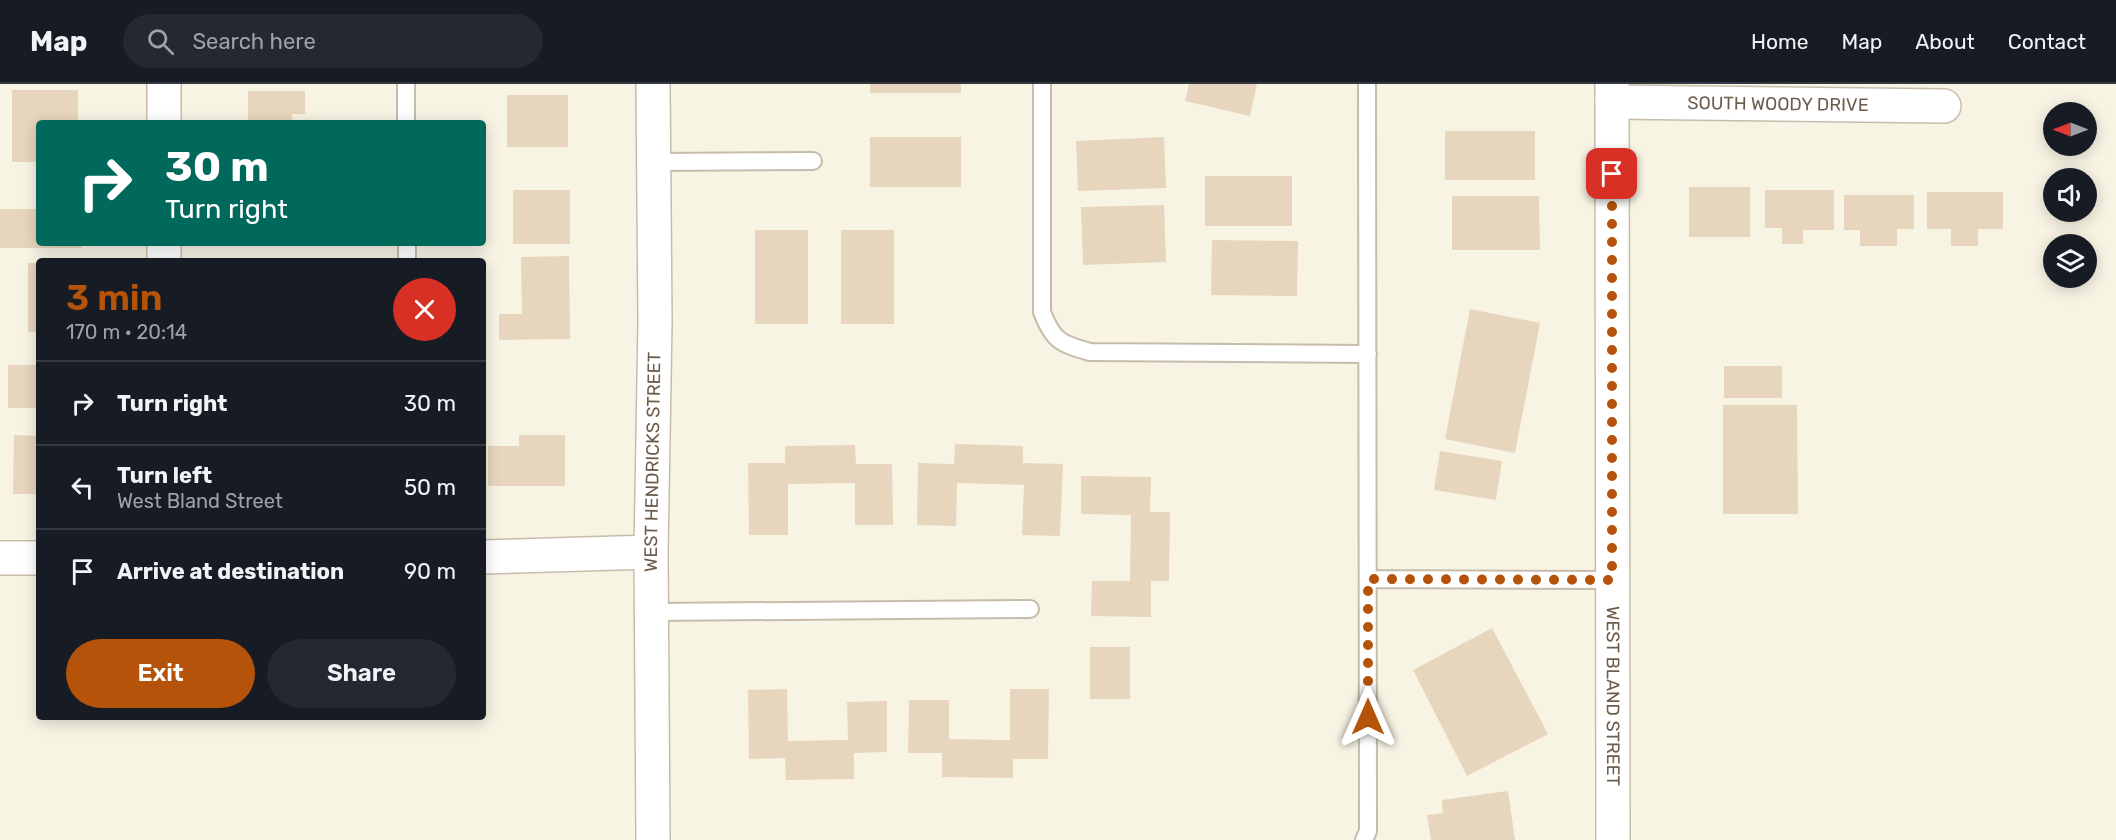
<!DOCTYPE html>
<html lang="en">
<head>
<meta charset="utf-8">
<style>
	body { margin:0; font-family:Rubik,sans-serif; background:#242831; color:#f1f3f6; height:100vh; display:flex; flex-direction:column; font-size:22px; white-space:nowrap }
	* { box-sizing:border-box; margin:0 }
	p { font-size:20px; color:#9ea1a6 }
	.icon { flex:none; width:33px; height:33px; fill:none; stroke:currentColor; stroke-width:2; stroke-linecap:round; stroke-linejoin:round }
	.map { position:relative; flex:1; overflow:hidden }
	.details { position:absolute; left:36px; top:174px; width:450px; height:462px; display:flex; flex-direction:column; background:#171b24; border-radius:6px; box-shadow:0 3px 15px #0003 }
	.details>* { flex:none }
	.top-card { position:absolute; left:36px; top:36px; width:450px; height:126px; border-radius:6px; box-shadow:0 3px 15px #0003; background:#00695c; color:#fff; overflow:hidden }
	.needle { width:39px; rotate:270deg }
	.controls { position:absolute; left:2043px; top:18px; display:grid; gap:12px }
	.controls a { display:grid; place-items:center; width:54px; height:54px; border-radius:50%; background:#171b24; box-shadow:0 3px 15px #0003; font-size:30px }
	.pin { position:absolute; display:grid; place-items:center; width:51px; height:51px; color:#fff; margin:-26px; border-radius:12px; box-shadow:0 3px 9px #0006 }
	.me { position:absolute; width:66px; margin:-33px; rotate:0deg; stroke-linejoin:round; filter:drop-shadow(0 0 4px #0008) }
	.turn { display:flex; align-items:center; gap:21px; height:126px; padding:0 30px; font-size:27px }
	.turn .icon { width:78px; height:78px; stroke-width:2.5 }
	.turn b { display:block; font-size:42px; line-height:51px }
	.round { display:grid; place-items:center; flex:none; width:63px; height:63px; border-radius:32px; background:#242831 }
	.headline { display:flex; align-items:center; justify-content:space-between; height:102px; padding:0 30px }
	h1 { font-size:36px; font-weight:600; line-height:45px; color:#b45309 }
	.action { display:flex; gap:12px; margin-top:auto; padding:12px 30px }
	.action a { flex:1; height:69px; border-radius:36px; background:#b45309; color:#fff; font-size:24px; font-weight:600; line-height:69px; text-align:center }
	.action a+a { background:#242831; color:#f1f3f6 }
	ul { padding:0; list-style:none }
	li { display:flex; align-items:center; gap:18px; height:84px; padding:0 30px; border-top:2px solid #363941 }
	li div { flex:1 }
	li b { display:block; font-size:22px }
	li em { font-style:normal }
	header { display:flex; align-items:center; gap:36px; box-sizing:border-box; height:84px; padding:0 30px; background:#171b24; border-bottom:2px solid #363941 }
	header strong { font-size:28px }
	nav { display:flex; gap:33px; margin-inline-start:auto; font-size:21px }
	.search { width:420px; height:54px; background:#242831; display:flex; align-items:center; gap:15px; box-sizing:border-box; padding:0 21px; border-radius:33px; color:#9ea1a6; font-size:22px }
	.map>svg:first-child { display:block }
	.building { fill:#e8d5bd }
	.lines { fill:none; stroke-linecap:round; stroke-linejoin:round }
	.service-casing { stroke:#c7bcac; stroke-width:20 }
	.minor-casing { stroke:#c7bcac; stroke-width:36 }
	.tertiary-casing { stroke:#c7bcac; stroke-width:36 }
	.service { stroke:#fff; stroke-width:16 }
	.minor { stroke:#fff; stroke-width:33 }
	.tertiary { stroke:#fff; stroke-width:33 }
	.route { stroke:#b45309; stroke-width:10; stroke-dasharray:0 18 }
	.labels { text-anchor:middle; stroke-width:6; stroke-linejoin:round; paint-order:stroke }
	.street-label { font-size:18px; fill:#6d5d4d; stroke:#fcf7e9 }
</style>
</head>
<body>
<header>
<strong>Map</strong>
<div class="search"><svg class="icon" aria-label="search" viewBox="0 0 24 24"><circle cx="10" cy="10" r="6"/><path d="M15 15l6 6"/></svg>Search here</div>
<nav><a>Home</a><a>Map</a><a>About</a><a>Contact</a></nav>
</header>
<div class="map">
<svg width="2116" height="756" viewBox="0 0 2116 756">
	<rect width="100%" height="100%" fill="#f8f4e4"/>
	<path class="building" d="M870 0H961V9H870Z
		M1189 0H1257L1250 32 1185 17Z
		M12 6H78V39H39V78H12Z
		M248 7H305V30H292V39H248Z
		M507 11H568V63H507Z
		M1445 47H1535V96H1445Z
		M870 53H961V103H870Z
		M1164 53 1166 104 1078 107 1076 57Z
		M1205 92H1292V142H1205Z
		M1689 103H1750V153H1689Z
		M513 106H570V160H513Z
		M1765 106H1834V146H1803V160H1782V144H1765Z
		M1927 108H2003V145H1978V162H1951V145H1927Z
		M1844 111H1914V145H1897V162H1860V146H1844Z
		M1452 112H1539L1540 166H1452Z
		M1164 121 1166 178 1083 181 1081 123Z
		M0 125H39V159H82V164H0Z
		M755 146H808V240H755Z
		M841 146H894V240H841Z
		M1212 156 1298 157 1297 212 1211 211Z
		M569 172 570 255 499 256V230H522L521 173Z
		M28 179H39V248H28Z
		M1470 225 1540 239 1515 369 1445 355Z
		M8 281H39V324H8Z
		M1724 282H1782V314H1724Z
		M1723 321H1797L1798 430H1723Z
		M14 351 39 352V403H36V410H13Z
		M519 351H565V402H488V362H519Z
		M955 360 1023 362V379L1063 380 1060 452 1022 451 1024 401 957 399 956 442 917 441 918 379 954 380Z
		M855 361 856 380H892L893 441H855V399L788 400V451H749L748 379H785V362Z
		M1440 367 1502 377 1496 416 1434 406Z
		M1081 392 1151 393 1150 428H1170L1169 497H1151V533L1091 532 1092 497H1130L1131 431 1081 430Z
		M1492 544 1548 650 1467 692 1413 586Z
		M1090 563H1130V615H1090Z
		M787 605 788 657 848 656 847 618 887 617V668L854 669V695L786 696 785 674 749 675 748 606Z
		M1010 605H1049L1048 675H1013V694L942 693V669H908L909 616H949V655L1010 656Z
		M1508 707 1515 756H1431L1427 731 1443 729 1442 716Z"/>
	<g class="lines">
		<defs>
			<path id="service" d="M406 0V39
				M1042 0V228C1053 257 1061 260 1090 268L1368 270
				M654 78 813 77
				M407 159V177
				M1368 495 1612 496
				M652 528 1030 525
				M1364 756 1368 747 1367 0"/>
			<g id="minor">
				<path d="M164 0V39"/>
				<path id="s1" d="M1612 18 1944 22"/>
				<path d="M164 159V177"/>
				<path d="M483 473 651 468"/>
				<path d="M0 474H39"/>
				<path id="s2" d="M653 756 651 468 655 238 653 0"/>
			</g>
			<g id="tertiary">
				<path id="s3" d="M1612 0 1613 756"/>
			</g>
		</defs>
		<use href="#service" class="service-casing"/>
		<use href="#minor" class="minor-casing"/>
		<use href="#tertiary" class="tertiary-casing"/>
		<use href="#service" class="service"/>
		<use href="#minor" class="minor"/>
		<use href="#tertiary" class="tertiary"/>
	</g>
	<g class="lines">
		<path class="route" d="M1368 633V495L1612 496V90"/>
	</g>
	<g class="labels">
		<g class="street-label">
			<text dy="6" stroke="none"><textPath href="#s1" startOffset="166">SOUTH WOODY DRIVE</textPath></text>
			<text dy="6" stroke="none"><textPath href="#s2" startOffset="378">WEST HENDRICKS STREET</textPath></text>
			<text dy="6" stroke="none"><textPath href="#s3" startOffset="612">WEST BLAND STREET</textPath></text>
		</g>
	</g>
</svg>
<div class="controls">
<a><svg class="needle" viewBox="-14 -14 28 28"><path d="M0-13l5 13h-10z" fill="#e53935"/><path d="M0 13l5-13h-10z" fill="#9ea1a6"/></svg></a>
<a><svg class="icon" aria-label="sound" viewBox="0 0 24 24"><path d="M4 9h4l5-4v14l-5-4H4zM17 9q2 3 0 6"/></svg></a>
<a><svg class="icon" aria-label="layers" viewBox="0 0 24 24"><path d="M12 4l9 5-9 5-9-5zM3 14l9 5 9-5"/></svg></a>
</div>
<div class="pin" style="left:1612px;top:90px;background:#d93025"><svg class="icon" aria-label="arrive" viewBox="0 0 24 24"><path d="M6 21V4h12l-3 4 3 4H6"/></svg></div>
<svg class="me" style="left:1368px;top:633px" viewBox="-20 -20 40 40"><path d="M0-17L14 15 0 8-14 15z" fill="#b45309" stroke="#fff" stroke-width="4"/></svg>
<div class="top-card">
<div class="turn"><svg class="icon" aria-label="right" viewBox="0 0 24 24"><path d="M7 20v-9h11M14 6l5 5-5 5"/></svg><div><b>30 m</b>Turn right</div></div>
</div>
<section class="details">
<div class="headline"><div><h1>3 min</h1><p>170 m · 20:14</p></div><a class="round" style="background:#d93025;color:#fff"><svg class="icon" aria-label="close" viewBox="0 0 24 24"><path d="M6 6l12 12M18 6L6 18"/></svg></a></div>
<ul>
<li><svg class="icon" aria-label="right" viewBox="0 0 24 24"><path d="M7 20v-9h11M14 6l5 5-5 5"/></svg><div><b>Turn right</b></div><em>30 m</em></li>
<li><svg class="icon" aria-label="left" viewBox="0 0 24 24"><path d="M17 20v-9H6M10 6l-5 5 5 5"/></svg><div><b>Turn left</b><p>West Bland Street</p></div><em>50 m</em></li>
<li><svg class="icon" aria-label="arrive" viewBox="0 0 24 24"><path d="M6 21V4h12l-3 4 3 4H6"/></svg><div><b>Arrive at destination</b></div><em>90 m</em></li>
</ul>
<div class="action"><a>Exit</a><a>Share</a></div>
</section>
</div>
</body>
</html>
